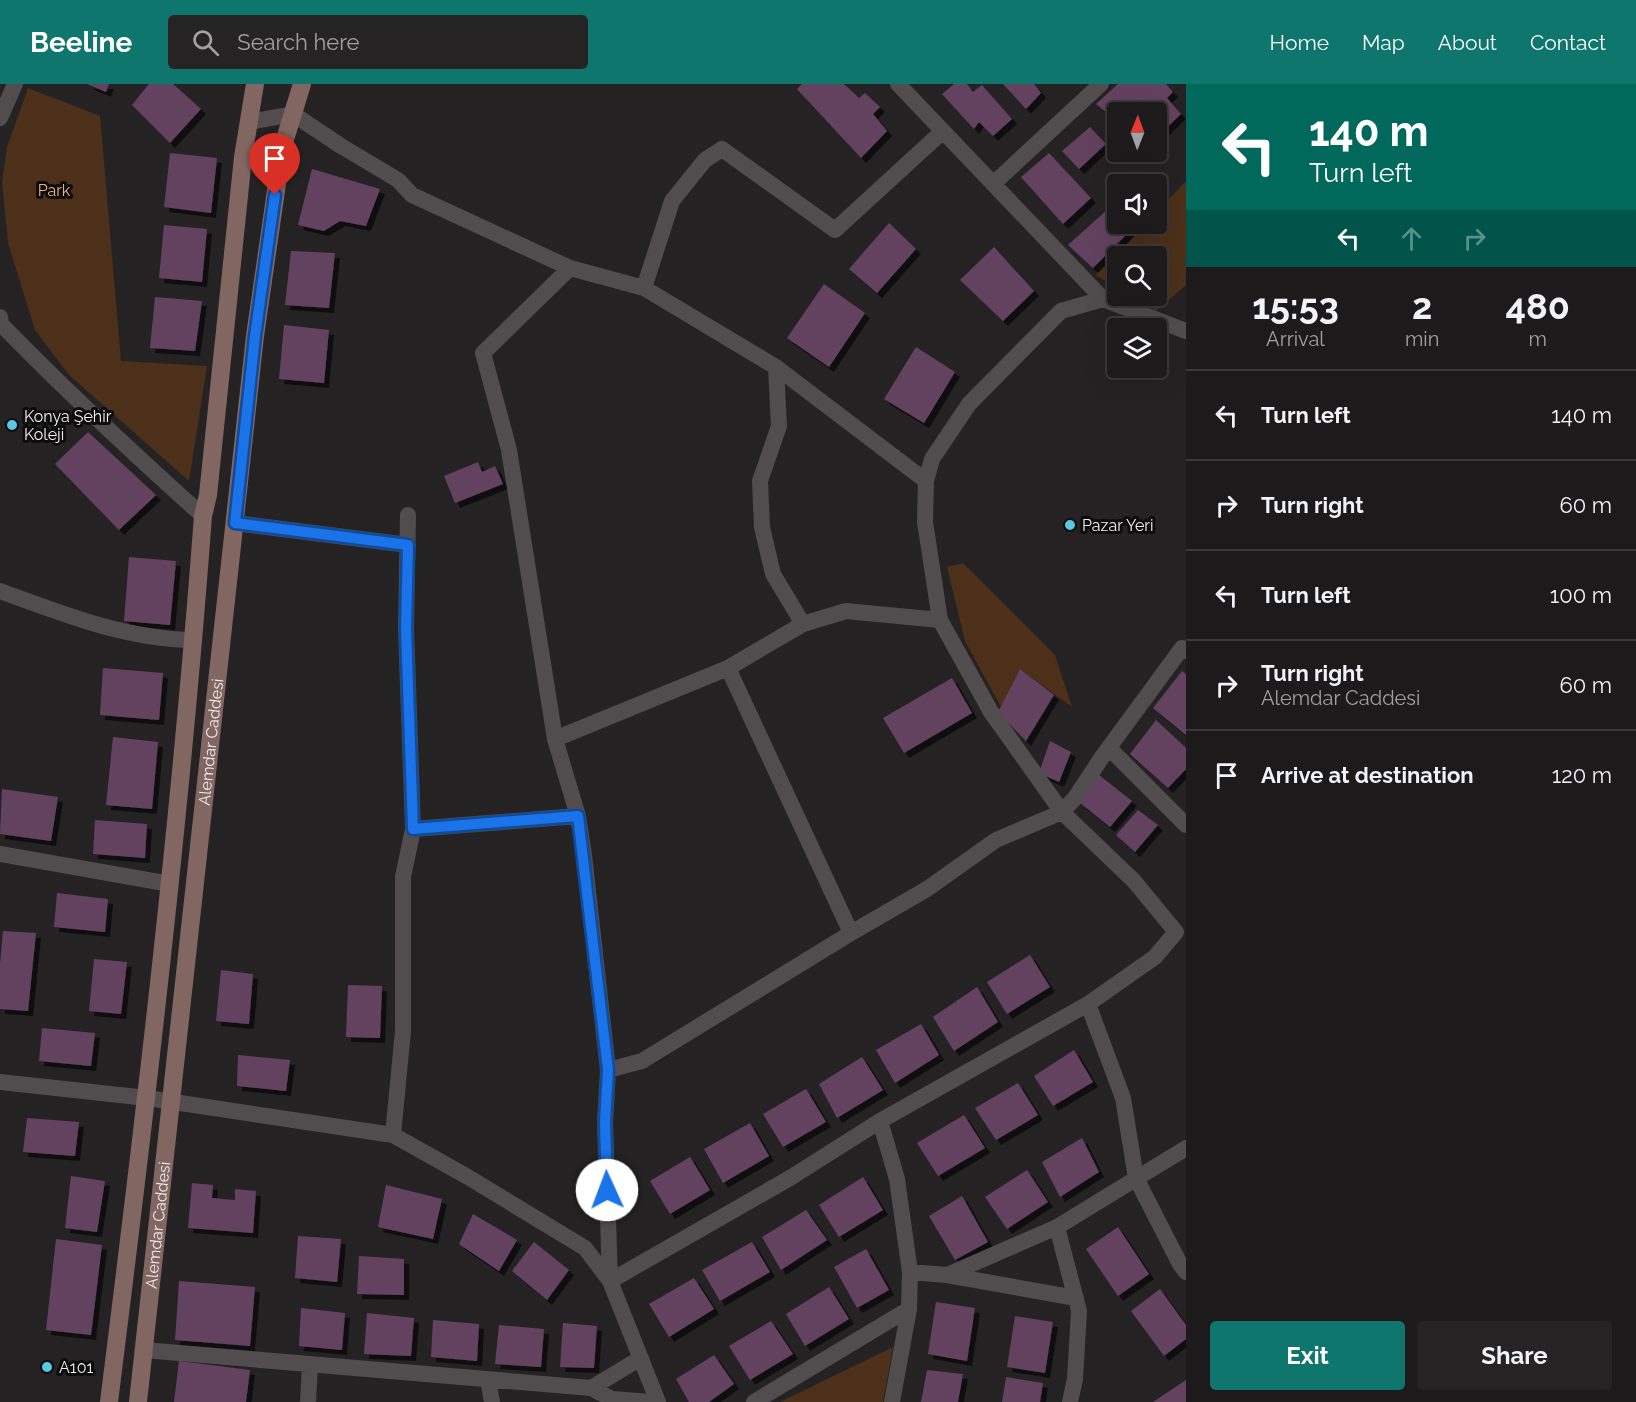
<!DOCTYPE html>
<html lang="en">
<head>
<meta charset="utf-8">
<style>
	body { margin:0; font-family:Raleway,sans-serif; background:#252323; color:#f1f3f6; height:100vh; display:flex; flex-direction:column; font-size:22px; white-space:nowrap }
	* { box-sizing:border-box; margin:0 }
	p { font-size:20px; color:#a0a1a2 }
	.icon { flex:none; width:33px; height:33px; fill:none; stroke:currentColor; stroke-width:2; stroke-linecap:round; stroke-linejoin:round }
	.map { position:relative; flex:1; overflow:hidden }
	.side { display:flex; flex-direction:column; background:#1c1a1a; width:450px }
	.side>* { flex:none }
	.banner { background:#00695c; color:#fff; overflow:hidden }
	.needle { width:39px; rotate:1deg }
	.fabs { position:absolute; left:1107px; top:18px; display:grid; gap:12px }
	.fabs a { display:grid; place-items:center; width:60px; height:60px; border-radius:6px; background:#1c1a1a; box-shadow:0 6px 24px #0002,0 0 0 2px #3a3839; font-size:30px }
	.pin { position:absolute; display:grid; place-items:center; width:51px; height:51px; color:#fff; margin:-62px -26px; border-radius:50% 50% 50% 0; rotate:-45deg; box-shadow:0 0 6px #0007 }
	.pin .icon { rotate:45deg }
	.me { position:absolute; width:66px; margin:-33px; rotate:358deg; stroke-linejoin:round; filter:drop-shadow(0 0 4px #0008) }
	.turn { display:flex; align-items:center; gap:21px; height:126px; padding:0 24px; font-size:27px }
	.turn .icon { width:78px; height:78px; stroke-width:2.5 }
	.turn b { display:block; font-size:42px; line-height:51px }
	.lanes { display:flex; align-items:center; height:57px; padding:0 24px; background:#0003; justify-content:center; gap:30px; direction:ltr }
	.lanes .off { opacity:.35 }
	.eta { display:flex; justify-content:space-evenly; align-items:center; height:102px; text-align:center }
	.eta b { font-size:36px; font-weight:700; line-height:42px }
	.action { display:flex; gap:12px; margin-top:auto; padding:12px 24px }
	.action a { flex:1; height:69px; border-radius:6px; background:#0f766e; color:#fff; font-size:24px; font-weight:700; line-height:69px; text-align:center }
	.action a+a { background:#252323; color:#f1f3f6 }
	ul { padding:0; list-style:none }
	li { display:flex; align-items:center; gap:18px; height:90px; padding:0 24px; border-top:2px solid #3a3839 }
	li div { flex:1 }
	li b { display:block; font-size:22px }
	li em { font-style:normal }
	header { display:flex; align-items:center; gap:36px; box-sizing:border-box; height:84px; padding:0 30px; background:#0f766e; color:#fff }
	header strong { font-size:28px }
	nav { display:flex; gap:33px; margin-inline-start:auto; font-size:21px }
	.search { width:420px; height:54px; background:#252323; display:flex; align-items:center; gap:15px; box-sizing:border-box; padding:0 21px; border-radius:6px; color:#a0a1a2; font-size:22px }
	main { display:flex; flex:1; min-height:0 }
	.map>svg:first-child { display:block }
	.green { fill:#4c301a }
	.building { fill:#644260; filter:url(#shadow) }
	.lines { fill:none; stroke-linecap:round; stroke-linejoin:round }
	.street { stroke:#514d4e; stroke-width:16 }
	.secondary { stroke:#826662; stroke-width:18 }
	.route-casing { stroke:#114b97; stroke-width:15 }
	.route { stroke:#1a73e8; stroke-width:10 }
	.poi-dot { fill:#59c8e5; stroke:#0d0c0c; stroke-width:2 }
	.labels { text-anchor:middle; stroke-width:6; stroke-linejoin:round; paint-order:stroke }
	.park-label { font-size:16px; fill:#eeb082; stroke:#0d0c0c }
	.poi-label { font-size:16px; fill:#f0eeef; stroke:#0d0c0c; text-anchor:start }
	.street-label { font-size:16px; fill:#f0eeef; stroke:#0d0c0c }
</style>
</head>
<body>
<header>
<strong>Beeline</strong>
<div class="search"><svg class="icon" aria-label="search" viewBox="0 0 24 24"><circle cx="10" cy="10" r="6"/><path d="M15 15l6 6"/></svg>Search here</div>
<nav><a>Home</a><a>Map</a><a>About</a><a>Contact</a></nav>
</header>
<main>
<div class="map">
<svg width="1186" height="1318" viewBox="0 0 1186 1318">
	<defs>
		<filter id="shadow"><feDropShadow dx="5" dy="5" stdDeviation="0" flood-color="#0009"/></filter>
	</defs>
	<rect width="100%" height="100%" fill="#252223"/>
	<path class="green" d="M28 4 100 32 121 277 207 282 189 397 69 291 35 246 8 159 2 98 7 63Z
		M1186 97V201L1156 227 1130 212H1156V172H1118L1117 204 1095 191 1145 140H1156L1157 127Z
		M963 479 1055 571 1072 623 1020 585 1001 623 965 557 947 483Z
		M893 1263 883 1318H780Z"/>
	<path class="building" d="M87 0H109L106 8Z
		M149 0H173L201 25 170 59 132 21Z
		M802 0H844L859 14 865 9 880 23 873 30 887 47 861 74 797 5Z
		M954 0H967L973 8 982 1 1012 35 993 52 979 38 974 45 942 10Z
		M1003 0H1034L1041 9 1026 25Z
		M1118 0H1166L1173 8 1167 14 1181 30 1156 54V28H1118V38L1096 20Z
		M1090 43 1106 60 1079 85 1062 67Z
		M170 69 217 74 211 129 164 123Z
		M1049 69 1091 114 1063 140 1021 93Z
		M312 85 380 105 366 142 340 137 324 147 298 141Z
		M1118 116V140H1137L1093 184 1068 161Z
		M889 139 916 165 877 209 849 185Z
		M164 141 207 145 202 198 159 194Z
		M994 163 1034 207 1003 237 960 196Z
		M291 167 335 169 329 224 285 221Z
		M824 200 865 229 829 283 787 254Z
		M155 213 202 217 195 267 150 264Z
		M284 241 329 246 324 299 279 295Z
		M916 263 955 288 924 339 884 315Z
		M88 348 156 411 119 446 55 380Z
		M478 378 482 388 495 382 503 400 455 419 444 392Z
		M129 473 176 477 170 541 124 537Z
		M103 584 163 589 159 636 100 631Z
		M1020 585 1054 611 1026 657 998 628Z
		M1182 587 1186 590V651L1153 624Z
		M952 594 972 629 904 669 883 634Z
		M1156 636 1186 664V685L1168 704 1130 670Z
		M113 653 158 658 152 725 106 721Z
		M1050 657 1071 668 1059 698 1039 689Z
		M1099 691 1132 717 1110 743 1079 718Z
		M2 705 58 713 51 757 0 750Z
		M1138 726 1158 741 1135 768 1116 751Z
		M95 736 147 740 145 774 93 770Z
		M57 809 108 815 105 848 54 843Z
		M3 847 36 849 28 927 0 925V880Z
		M1030 871 1050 903 1007 930 987 898Z
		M94 875 127 878 121 930 89 927Z
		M221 886 253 890 249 940 216 937Z
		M348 901 382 902 380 954 346 953Z
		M977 903 998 938 954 967 933 933Z
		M921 940 939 971 895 999 876 966Z
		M42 944 95 949 91 982 39 977Z
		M1074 966 1093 998 1053 1022 1034 992Z
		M238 971 290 976 286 1007 237 1002Z
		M862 973 883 1006 837 1034 819 1000Z
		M1018 999 1038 1031 996 1056 975 1024Z
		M806 1005 826 1038 783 1063 763 1030Z
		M964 1031 985 1064 938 1092 917 1059Z
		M27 1034 79 1038 75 1072 23 1068Z
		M750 1039 769 1072 723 1099 704 1065Z
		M1082 1054 1099 1088 1060 1113 1042 1078Z
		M690 1073 710 1106 670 1130 650 1097Z
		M1027 1086 1048 1118 1007 1145 985 1113Z
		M71 1092 105 1097 97 1148 65 1144Z
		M863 1093 883 1126 839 1153 819 1121Z
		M192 1099 213 1101 212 1114 235 1116V1105L256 1107 253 1149 188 1144Z
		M386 1101 442 1115 433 1155 378 1143Z
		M962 1112 988 1158 955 1176 929 1132Z
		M806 1126 827 1156 781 1186 762 1153Z
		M473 1130 517 1156 499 1187 459 1160Z
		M1118 1143 1149 1190 1118 1212 1086 1165Z
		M298 1152 341 1155 337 1198 295 1194Z
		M56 1155 102 1161 91 1251 46 1246Z
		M534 1158 569 1186 547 1216 512 1187Z
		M752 1158 770 1188 720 1217 702 1186Z
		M866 1165 889 1206 857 1224 834 1183Z
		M359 1172 404 1175V1211L357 1210Z
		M694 1194 714 1225 669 1253 649 1220Z
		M179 1197 255 1203 250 1262 175 1256Z
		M829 1203 849 1235 805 1262 786 1230Z
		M1160 1205 1186 1241V1255L1164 1272 1131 1227Z
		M936 1218 975 1224 967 1277 928 1270Z
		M301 1224 345 1229 342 1266 299 1262Z
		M367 1229 414 1234 411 1272 364 1270Z
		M1015 1232 1053 1238 1045 1289 1007 1283Z
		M433 1236 479 1240 477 1277 431 1273Z
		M771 1237 793 1270 750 1296 729 1262Z
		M563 1239 597 1242 594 1284 560 1283Z
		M499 1241 544 1245 541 1283 495 1280Z
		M714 1271 734 1300 709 1318H689L676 1295Z
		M179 1277 250 1286 246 1318H174Z
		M927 1286 963 1290 958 1318H921Z
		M1006 1293 1043 1299 1040 1318H1002Z
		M1186 1296V1318H1153Z"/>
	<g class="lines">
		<path class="street" d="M898 0 1103 215 1186 247
			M0 34 15 0
			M249 38 293 30 341 62 398 96 412 111 570 184
			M993 100 1101 0
			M644 204 672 117 705 76 722 65 835 146 943 47
			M1103 215 1061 227 969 320 932 375 926 397 925 438 940 536 991 628 1062 728 1134 797 1176 848 1155 873 1088 920 1123 1014 1136 1094 1180 1180 1186 1188
			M0 233 1 240C66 307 134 370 203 432
			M776 283 779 342 760 397 762 443 773 490 803 540
			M926 397 776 283 644 204 570 184 483 269 509 366 555 655 578 732 584 771 608 986 605 1038 610 1197 790 1094 880 1037 1088 920
			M235 439 408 461
			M0 507C63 530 125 555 193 556
			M728 584 851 849
			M555 655 728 584 803 540 846 527 940 536
			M1109 664 1186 741
			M413 745 578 732
			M0 770 170 800
			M608 986 642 977 851 849 927 805 996 756 1062 728 1075 714 1102 673 1182 564 1186 567
			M0 998 147 1014 393 1051 468 1093 585 1164 610 1197 658 1318
			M393 1051 403 947V793L413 745 406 544 408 431
			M1057 1143 1079 1227 1075 1295 1070 1318
			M910 1188 947 1191 1057 1143 1186 1064
			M947 1191 1076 1214
			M144 1266 591 1304 641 1274
			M488 1296 492 1318
			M591 1304 612 1315 651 1318
			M308 1318 310 1281
			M754 1318 909 1225 910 1188 897 1095 880 1037
			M892 1318 909 1225"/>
		<g class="secondary">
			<path d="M109 1318C146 1023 181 728 203 432L208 411 243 73 255 0"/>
			<path id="s1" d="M138 1318 255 252 282 65 302 0"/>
		</g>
	</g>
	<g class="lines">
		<defs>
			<path id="route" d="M275 111 255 252 235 439 408 461 406 544 413 745 578 732 608 986 605 1038 607 1106"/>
		</defs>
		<use href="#route" class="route-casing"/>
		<use href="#route" class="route"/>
	</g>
	<g class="poi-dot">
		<circle cx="12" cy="341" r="6"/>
		<circle cx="1070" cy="441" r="6"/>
		<circle cx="47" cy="1283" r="6"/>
	</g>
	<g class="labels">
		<g class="park-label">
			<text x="54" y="112">Park</text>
		</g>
		<g class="poi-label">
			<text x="24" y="338">Konya Şehir<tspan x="24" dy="18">Koleji</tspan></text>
			<text x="1082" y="447">Pazar Yeri</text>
			<text x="59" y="1289">A101</text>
		</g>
		<g class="street-label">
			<text dy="6" stroke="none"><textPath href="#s1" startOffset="664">Alemdar Caddesi</textPath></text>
			<text dy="6" stroke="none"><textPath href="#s1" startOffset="178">Alemdar Caddesi</textPath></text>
		</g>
	</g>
</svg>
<div class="fabs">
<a><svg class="needle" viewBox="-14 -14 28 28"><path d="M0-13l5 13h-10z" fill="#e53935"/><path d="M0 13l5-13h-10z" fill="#a0a1a2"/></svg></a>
<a><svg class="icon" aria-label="sound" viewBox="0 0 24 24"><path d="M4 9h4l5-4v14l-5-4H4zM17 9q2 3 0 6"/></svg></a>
<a><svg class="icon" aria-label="search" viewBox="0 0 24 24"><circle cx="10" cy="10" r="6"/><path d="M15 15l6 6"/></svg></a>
<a><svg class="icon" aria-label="layers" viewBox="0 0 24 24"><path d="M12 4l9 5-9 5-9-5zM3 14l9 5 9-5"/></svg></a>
</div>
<div class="pin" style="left:275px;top:111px;background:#d93025"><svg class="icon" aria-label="arrive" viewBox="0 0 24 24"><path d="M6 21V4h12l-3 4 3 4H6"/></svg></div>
<svg class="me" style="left:607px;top:1106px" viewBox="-20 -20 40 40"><circle r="19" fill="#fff"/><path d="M0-13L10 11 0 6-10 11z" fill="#1a73e8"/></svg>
</div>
<section class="side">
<div class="banner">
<div class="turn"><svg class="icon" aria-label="left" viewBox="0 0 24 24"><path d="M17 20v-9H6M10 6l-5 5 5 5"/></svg><div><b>140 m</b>Turn left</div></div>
<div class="lanes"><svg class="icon" aria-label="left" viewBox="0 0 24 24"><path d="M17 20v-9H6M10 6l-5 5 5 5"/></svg><svg class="icon off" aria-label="ahead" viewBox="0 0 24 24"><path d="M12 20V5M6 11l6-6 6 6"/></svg><svg class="icon off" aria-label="right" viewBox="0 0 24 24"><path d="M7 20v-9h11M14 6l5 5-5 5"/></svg></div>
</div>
<div class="eta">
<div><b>15:53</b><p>Arrival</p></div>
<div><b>2</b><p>min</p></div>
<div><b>480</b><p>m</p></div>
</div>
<ul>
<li><svg class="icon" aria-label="left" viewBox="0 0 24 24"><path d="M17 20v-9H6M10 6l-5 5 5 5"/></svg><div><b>Turn left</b></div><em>140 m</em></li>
<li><svg class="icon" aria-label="right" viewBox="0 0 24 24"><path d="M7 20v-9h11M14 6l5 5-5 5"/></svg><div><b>Turn right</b></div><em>60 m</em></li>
<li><svg class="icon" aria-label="left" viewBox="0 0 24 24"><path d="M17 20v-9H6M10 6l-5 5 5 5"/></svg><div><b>Turn left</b></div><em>100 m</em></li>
<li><svg class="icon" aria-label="right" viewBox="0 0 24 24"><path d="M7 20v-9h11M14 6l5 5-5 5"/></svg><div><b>Turn right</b><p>Alemdar Caddesi</p></div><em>60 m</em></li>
<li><svg class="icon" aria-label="arrive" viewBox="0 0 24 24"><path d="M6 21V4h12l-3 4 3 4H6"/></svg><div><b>Arrive at destination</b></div><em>120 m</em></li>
</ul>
<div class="action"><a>Exit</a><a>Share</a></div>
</section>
</main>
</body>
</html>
